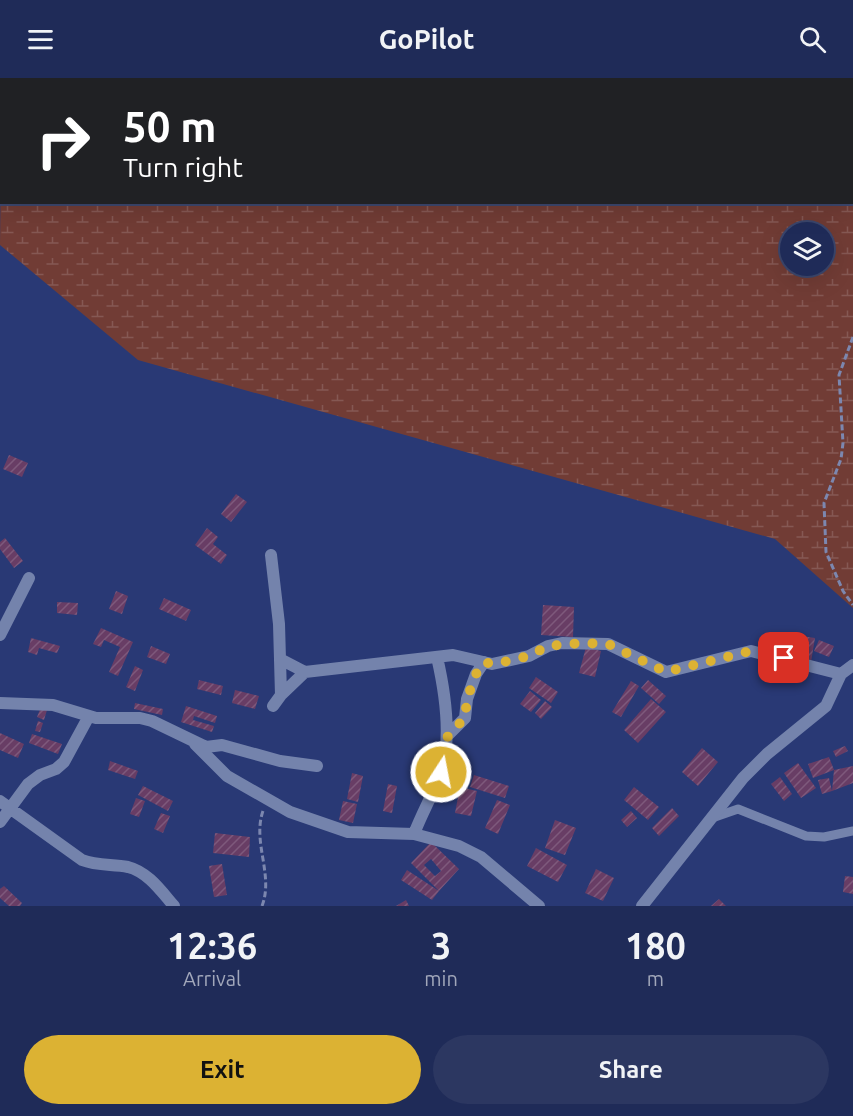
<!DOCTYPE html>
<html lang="en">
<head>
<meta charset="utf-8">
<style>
	body { margin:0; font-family:Ubuntu,sans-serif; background:#2c3761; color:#f1f3f6; height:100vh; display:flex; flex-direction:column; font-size:22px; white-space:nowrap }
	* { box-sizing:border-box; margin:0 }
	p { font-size:20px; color:#a1a7ba }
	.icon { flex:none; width:33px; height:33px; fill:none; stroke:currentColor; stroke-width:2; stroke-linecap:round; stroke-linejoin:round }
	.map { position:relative; height:828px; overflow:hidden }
	.details { display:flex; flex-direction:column; background:#1f2b58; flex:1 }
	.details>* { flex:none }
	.guide { position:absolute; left:0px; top:0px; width:854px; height:126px; box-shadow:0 6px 24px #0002,0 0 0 2px #3c476e; background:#202124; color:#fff; overflow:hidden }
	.controls { position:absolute; left:780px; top:144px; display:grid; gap:12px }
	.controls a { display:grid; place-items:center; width:54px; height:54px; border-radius:50%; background:#1f2b58; box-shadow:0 6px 24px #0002,0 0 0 2px #3c476e; font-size:30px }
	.pin { position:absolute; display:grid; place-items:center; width:51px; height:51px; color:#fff; margin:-26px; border-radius:12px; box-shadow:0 3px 9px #0006 }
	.me { position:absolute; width:66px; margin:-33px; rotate:11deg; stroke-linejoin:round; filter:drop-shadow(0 0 4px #0008) }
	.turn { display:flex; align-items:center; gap:21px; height:126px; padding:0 24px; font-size:27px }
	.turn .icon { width:78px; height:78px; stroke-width:2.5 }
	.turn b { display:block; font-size:42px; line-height:51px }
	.eta { display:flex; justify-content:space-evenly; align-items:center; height:102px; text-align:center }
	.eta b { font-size:36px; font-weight:700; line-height:42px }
	.action { display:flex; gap:12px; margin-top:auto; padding:12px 24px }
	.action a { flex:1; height:69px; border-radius:36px; background:#dcb233; color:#111; font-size:24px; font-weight:700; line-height:69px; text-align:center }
	.action a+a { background:#2c3761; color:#f1f3f6 }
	header { display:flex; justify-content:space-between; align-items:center; height:78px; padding:0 24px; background:#1f2b58; font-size:27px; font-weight:700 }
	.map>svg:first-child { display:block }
	.wetland { fill:url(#wetland-marsh); fill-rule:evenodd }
	.building { fill:url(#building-hatch); fill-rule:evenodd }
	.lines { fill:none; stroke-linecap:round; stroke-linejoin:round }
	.path { stroke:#7c87af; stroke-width:3; stroke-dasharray:6 3; stroke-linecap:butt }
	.service { stroke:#7483ac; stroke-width:9 }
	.minor { stroke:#7483ac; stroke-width:12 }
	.route { stroke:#dcb233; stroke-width:10; stroke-dasharray:0 18 }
</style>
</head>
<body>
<header><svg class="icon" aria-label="menu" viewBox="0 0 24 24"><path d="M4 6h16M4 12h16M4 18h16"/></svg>GoPilot<svg class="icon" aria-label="search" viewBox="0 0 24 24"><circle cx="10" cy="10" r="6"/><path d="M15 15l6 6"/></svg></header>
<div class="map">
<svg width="853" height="828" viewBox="0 0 853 828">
	<defs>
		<pattern id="wetland-marsh" width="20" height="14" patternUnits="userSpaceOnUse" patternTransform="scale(1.5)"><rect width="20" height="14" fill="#713c35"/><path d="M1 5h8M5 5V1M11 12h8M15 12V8" fill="none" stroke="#855853"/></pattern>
		<pattern id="building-hatch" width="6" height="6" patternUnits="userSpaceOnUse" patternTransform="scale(1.5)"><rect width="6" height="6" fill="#683d65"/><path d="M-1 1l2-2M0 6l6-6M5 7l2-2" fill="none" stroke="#7e597c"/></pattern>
	</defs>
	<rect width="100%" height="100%" fill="#293975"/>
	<path class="wetland" d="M266 0H853V530L775 461 138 282 0 167 1 63 2 124H852V2L259 1ZM790 154H824V188H790Z"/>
	<path class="building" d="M9 377 28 385 22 399 3 391Z
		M236 416 247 424 231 444 221 436Z
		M207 450 218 459 213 466 227 477 221 486 195 467Z
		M5 460 23 483 14 490 0 471V464Z
		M116 513 128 518 122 536 109 531Z
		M164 520 191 532 186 543 159 531Z
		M57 524 78 525 77 537 57 535Z
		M543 527 574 529 573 559 541 557Z
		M101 550 133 564 118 598 109 594 120 569 104 562 101 569 93 566Z
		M802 558 815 560 811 584 798 582Z
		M31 560 60 568 57 575 39 570 37 577 28 574Z
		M819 562 834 568 829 579 814 573Z
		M151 568 170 576 166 586 147 579Z
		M586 569 601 573 595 599 579 595Z
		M135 588 143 592 135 613 126 609Z
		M536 599 558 614 551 625 529 610Z
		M199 602 223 608 221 617 197 611Z
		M648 602 666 618 659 626 641 610Z
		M631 603 639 608 621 639 612 634Z
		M235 612 259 618 255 631 232 625Z
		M530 613 541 622 531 634 520 626Z
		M651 621 666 634 638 665 624 652Z
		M545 623 552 629 541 641 535 635Z
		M135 625 163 631 162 637 134 631Z
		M186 628 217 638 215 645 194 638 193 642 214 648 212 654 181 644Z
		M41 629 47 632 44 642 37 639Z
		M38 643 43 645 40 654 35 653Z
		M0 655 24 666 18 680 0 672Z
		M32 656 62 666 58 676 29 665Z
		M845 668 848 673 836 679 833 673Z
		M702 670 718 684 698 708 682 694Z
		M829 679 834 692 813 700 808 686Z
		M110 683 138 693 135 701 108 692Z
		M798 685 816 710 801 720 784 695Z
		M853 688V705L832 713 822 716 818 702 829 700 832 713 834 692Z
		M352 695 363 698 358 724 347 721Z
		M474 697 509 708 505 720 470 709Z
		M780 699 792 716 784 723 771 706Z
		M388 706 397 708 392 735 383 733Z
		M143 708 173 723 168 733 138 717Z
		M460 709 477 713 471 738 455 735Z
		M634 709 659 729 648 742 624 722Z
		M136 720 145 723 139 739 130 736Z
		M497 722 510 727 498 756 485 750Z
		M343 723 357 726 353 745 339 742Z
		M672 730 679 738 659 758 652 750Z
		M631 733 637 740 627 749 621 742Z
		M161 735 170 738 163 755 154 751Z
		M555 742 576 750 565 777 545 770Z
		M215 755 250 759 249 779 213 775Z
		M431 764 459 791 439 813 411 785ZM431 781 441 793 435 798 424 787Z
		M536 770 567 787 558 804 527 788Z
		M222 786 227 817 214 819 209 788Z
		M596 791 614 800 603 823 585 815Z
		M407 792 439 813 432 822 401 802Z
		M845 798 853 799V816L843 814Z
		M4 808 22 825 20 828H9L0 820V811Z
		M719 821 726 828H711Z
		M406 822 409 828H396Z"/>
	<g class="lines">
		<path class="path" d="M853 259 839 297 843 365 841 381 824 425 826 474 843 513 853 527
			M262 828C274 797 252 764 263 733"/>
		<path class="service" d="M715 739 738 731 806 758 824 759 853 753"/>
		<path class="minor" d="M271 477 279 546 281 617
			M0 557 29 500
			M280 581 305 594
			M0 625 53 627 96 640H140L152 643 206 669 222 667 280 683 317 688
			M273 628 281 617 305 594 453 577 492 586 529 578 548 568 562 565 608 566 666 594 751 573 841 596
			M448 657 465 640 467 621 476 596 484 584
			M195 666 227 698 290 734 348 754 414 756 459 768 481 779 539 828
			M0 723 82 782C97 788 112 786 128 789 148 794 161 813 174 828
			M0 744 28 706 40 697 56 691 64 684 89 638
			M414 756C422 735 433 716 441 695 452 661 445 614 437 579
			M642 828 743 700 767 676 826 628 841 596 853 587"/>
	</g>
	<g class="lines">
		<path class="route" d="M441 694 448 657 465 640 467 621 476 596 484 584 492 586 508 583 529 578 548 568 582 565 608 566 666 594 751 573 784 580"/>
	</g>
</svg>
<div class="controls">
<a><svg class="icon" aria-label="layers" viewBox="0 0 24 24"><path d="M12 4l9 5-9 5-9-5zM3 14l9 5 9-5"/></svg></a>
</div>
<div class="pin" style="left:784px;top:580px;background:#d93025"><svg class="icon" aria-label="arrive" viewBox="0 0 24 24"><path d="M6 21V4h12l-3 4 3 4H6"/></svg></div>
<svg class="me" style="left:441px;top:694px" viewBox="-20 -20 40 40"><circle r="17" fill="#dcb233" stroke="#fff" stroke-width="3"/><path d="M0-11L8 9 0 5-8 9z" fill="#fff"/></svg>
<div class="guide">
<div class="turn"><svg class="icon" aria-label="right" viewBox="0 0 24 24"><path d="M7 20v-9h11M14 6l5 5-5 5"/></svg><div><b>50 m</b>Turn right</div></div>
</div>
</div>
<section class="details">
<div class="eta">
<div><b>12:36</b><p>Arrival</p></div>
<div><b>3</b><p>min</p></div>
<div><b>180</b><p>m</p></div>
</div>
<div class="action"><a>Exit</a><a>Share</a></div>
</section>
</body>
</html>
